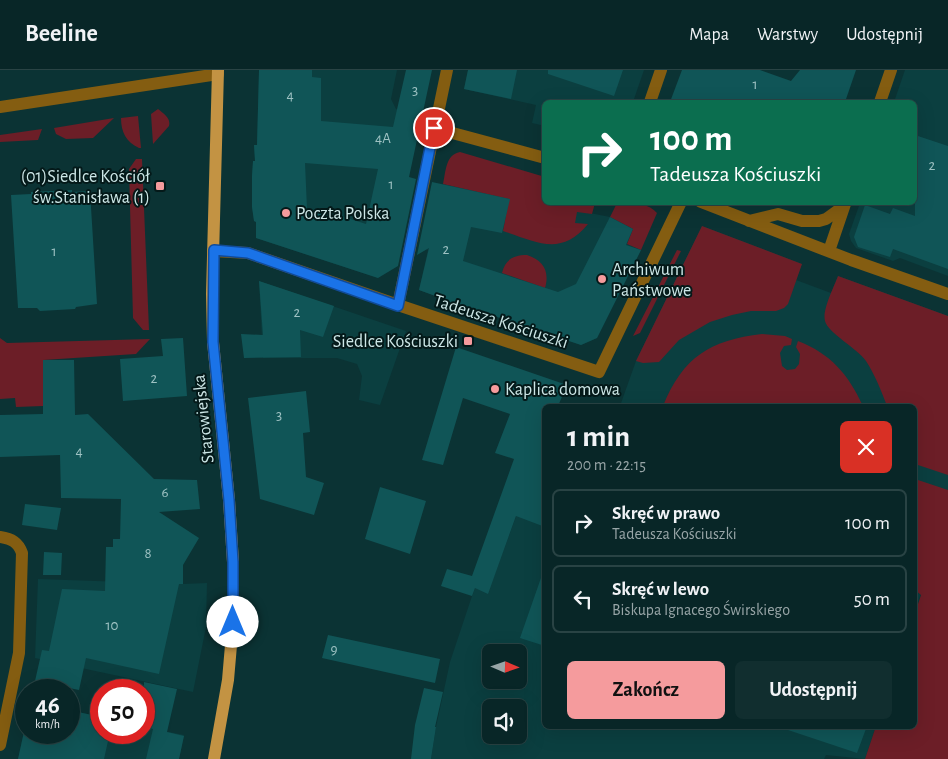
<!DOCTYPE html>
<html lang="pl">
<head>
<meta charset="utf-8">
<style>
	body { margin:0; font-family:"Alegreya Sans",sans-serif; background:#112e2f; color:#f1f3f6; height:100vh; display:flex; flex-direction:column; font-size:19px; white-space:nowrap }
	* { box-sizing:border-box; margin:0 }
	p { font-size:16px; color:#98a5a7 }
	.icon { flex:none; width:28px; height:28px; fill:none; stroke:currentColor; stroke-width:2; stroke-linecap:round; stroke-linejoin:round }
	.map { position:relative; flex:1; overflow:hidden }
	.details { position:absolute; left:542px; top:334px; width:375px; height:325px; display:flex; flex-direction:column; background:#082627; border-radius:8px; box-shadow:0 5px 20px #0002,0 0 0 1px #294344 }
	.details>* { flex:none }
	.top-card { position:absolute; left:542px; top:30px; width:375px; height:105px; border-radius:8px; box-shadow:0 5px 20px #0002,0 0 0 1px #294344; background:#0b6e4f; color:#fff; overflow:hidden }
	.needle { width:32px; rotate:92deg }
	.buttons { position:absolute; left:482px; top:574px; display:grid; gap:10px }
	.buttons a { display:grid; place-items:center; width:45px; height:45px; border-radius:8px; background:#082627; box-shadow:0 5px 20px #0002,0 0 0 1px #294344; font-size:25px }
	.speed { position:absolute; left:15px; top:609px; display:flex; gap:10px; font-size:25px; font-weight:700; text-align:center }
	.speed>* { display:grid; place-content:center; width:65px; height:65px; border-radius:50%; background:#082627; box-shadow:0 5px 20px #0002,0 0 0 1px #294344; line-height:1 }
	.speed small { font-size:12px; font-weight:400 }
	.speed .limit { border:8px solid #d22; background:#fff; color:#111 }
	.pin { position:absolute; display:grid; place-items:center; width:42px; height:42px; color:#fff; margin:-21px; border:2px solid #fff; border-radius:50%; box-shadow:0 1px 5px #0007 }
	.me { position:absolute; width:55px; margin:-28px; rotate:0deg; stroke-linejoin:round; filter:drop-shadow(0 0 4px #0008) }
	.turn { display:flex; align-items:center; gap:18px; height:105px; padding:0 25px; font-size:22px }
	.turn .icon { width:65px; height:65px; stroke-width:2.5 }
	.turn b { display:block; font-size:35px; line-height:42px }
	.round { display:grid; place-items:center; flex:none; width:52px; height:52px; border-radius:8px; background:#112e2f }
	.summary { display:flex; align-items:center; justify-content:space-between; height:85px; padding:0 25px }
	h1 { font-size:30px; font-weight:700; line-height:38px }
	.cta { display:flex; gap:10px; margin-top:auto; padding:10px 25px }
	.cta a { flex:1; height:58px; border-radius:8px; background:#f59b9d; color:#111; font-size:20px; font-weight:700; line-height:58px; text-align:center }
	.cta a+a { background:#112e2f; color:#f1f3f6 }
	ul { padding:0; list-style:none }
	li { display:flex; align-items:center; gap:15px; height:68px; margin:0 10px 8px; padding:0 15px; border:2px solid #294344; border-radius:8px }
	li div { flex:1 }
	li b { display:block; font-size:19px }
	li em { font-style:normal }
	header { display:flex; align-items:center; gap:30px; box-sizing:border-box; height:70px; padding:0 25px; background:#082627; border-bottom:1px solid #294344 }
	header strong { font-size:24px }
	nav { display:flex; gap:28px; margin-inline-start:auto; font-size:18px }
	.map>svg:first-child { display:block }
	.built { fill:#0b3f40; fill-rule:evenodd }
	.green { fill:#6c1e27 }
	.building { fill:#105557; fill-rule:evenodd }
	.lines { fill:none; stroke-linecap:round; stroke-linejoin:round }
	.minor { stroke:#845d11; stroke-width:12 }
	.major { stroke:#c39343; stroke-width:12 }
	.route-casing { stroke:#114b97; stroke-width:12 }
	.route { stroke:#1a73e8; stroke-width:9 }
	.poi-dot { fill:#f59b9d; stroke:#041919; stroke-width:2 }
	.labels { text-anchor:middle; stroke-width:4; stroke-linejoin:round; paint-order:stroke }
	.number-label { font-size:15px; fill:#9ec2c3 }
	.poi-label { font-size:18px; fill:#cde7e7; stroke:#041919; text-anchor:start }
	.street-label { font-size:18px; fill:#cde7e7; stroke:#041919 }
</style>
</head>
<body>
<header>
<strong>Beeline</strong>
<nav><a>Mapa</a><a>Warstwy</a><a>Udostępnij</a></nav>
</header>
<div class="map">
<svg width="948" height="689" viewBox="0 0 948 689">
	<rect width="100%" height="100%" fill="#0b3334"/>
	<path class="built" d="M259 0H397L391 29 396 39 422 44 378 208 256 168V152L254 151 252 137V106L253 91H255L254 75H257Z
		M468 0H644L633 32H545V56L532 53 536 35 464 19Z
		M905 0H948V206L900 188 893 191 856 178 851 171 849 164 860 133 915 132V32H894Z
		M443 114 610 147 633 159 627 174 641 180 597 268 581 275 465 236 464 238 441 230V228L419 220 428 180 426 179 434 155Z
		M702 156 802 194 796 210 831 223 838 206 948 246V433L915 543V336H620L636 291Z
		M259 211 406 261 380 335 359 330 362 306 357 294 337 288H263Z
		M525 422 545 429V656H876L865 689 826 685 824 689H431L436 657 450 592 472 526 480 505 493 509ZM491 582H519V610H491ZM491 638H519V665H491Z
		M38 509 183 514 207 513 206 557 193 622 35 588Z
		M69 640 101 647V662H144V657L184 665 179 689H18L26 651V662H69Z"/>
	<path class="green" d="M158 39C164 44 171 48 169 56L153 74 151 44Z
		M138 46 141 78H139C126 72 121 62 121 48Z
		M114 48 93 68 66 69 56 64 54 58Z
		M42 59 38 70 0 72V65Z
		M460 82 545 107V132L595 133 592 144 577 142 575 153 588 154C561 187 537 172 503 161L509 129 443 114C446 102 445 85 460 82Z
		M136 89H142L149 260H143L133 248 129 99Z
		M617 133C630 133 648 132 657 143L641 180 627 174 633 159 610 147Z
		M702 156 802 194 788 234 784 238 776 241H751L732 245 710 252 679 270 659 292 643 293 636 291Z
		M677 180 681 181 640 263 633 266Z
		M527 185C543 190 550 201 545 218L502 203C505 190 513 185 527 185Z
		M838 206 948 246V405L915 394V336H887C881 320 875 305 866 291 857 278 828 263 825 251 822 240 834 217 838 206Z
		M762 264 785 266 792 269 791 275 784 276 780 283 782 296 787 300 795 299 799 294 800 284 796 277 798 271C831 284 848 304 863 336H663C683 287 710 270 762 264Z
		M0 268 7 273 150 269 136 284 43 290V336L16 337 15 328 0 329Z
		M915 409 948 420V689H865L876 656H915V543L921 525 915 520Z"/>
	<path class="building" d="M259 0H312V7L321 8V51L393 57 406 0H432L409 107 416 109 398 196 378 208 256 168V152L254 151 252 137V106L253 91H255L254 75H257ZM305 93 378 99 366 154 341 146 339 150 307 139Z
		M468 0H517L511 29 464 19Z
		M548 0H623L614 26 548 4Z
		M682 0H760L791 11 800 0H856L845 32H670Z
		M915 65 948 76V199L893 179 890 187 858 177 854 167 865 135 890 144 893 138 915 146Z
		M432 112 510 129 502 163 471 157 463 191 558 222 576 214 610 147 633 159 626 175 641 180 597 268 581 275 464 236V238L441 230V228L419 220 429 178 417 185Z
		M72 120V122L90 121 97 234 76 237 75 239 40 241 37 238H18L11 125 31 124V122Z
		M259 211 334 236 323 267 300 260 301 287 244 288 241 264 263 265Z
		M183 268 187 326 123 331 120 289 163 286 161 269Z
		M456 277 567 315 558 336H545V457L516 446 488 524 475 518 472 526 441 516 447 499 472 506 514 389 495 383 510 344 463 328 443 395 422 390Z
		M43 290H74L75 345 88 344 154 409 197 410 200 439 159 442 199 468 183 495V514H179L159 604 86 588 79 620 35 611 42 580 49 581 62 519 105 521 106 477H113V469H120L121 429 61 428 60 385 0 387V345L43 344Z
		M306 321 310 362 303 363 306 407 324 413 314 445 260 429 248 328Z
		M380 417 426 431 410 484 365 469Z
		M25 434 61 438 57 460 22 455Z
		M44 482 62 483 61 505H43Z
		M542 505H545V576L520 568Z
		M328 565 440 589 435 613 322 588Z
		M144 612 177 619 167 662 184 666 179 689H146L153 659 144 657Z
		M424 618 443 622 435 657H436L431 689H411L415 655Z
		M69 640 101 647V662H110L104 689H18L24 662H69Z
		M788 656H867L857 683 788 660Z"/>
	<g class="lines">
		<path class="minor" d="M650 32 661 0
			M880 32 891 0
			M0 37 218 4
			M434 58 545 88
			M701 132 851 190 948 224
			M749 151 778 144 802 151H819L826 149 844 136
			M213 181 248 183 398 235 599 302 681 132
			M829 181 845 134
			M398 235 447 0
			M0 467C12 469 18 472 22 483L19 583 0 675"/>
		<path class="major" d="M214 689 228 610 233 552V492L229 430 213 272 212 224 218 0"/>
	</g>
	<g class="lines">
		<defs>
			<path id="route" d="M233 552V492L229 430 213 272 214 180 248 183 398 236 434 58"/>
		</defs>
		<use href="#route" class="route-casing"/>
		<use href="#route" class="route"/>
	</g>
	<g class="poi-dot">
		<rect x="155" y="111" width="10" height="10" rx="2.5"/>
		<circle cx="286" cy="143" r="5"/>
		<circle cx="602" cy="209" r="5"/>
		<rect x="463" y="266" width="10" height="10" rx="2.5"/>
		<circle cx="495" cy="319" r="5"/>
	</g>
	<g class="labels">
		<g class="number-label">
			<text x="755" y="19">1</text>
			<text x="415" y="25">3</text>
			<text x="290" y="30">4</text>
			<text x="383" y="73">4A</text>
			<text x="932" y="100">2</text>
			<text x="391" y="119">1</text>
			<text x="446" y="184">2</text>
			<text x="54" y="186">1</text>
			<text x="297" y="247">2</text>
			<text x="154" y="313">2</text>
			<text x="279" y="350">3</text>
			<text x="79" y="386">4</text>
			<text x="165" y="427">6</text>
			<text x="148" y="488">8</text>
			<text x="112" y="560">10</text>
			<text x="334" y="584">9</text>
		</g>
		<g class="poi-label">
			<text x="150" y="112" text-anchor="end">(01)Siedlce Kościół<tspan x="150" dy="21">św.Stanisława (1)</tspan></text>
			<text x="296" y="149">Poczta Polska</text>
			<text x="612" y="205">Archiwum<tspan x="612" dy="21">Państwowe</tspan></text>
			<text x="458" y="277" text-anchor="end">Siedlce Kościuszki</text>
			<text x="505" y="325">Kaplica domowa</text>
		</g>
		<g class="street-label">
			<text transform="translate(501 251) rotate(18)" y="6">Tadeusza Kościuszki</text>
			<text transform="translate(203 349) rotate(-96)" y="6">Starowiejska</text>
		</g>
	</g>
</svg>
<div class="buttons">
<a><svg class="needle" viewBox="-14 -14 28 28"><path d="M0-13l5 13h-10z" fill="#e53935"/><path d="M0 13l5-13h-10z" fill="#98a5a7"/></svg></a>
<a><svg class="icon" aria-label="sound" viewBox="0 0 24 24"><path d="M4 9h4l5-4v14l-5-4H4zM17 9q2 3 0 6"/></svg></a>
</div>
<div class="speed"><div>46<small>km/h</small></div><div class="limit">50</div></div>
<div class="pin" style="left:434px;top:58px;background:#d93025"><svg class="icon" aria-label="arrive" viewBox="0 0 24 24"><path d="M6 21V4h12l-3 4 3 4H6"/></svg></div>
<svg class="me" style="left:233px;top:552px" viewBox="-20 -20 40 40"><circle r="19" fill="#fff"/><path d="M0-13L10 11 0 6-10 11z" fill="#1a73e8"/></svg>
<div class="top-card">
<div class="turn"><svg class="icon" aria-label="right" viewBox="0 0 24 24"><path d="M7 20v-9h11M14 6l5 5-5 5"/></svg><div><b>100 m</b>Tadeusza Kościuszki</div></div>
</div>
<section class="details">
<div class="summary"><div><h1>1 min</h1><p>200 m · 22:15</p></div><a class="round" style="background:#d93025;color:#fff"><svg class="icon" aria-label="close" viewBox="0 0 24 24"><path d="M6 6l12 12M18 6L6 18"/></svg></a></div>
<ul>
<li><svg class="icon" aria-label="right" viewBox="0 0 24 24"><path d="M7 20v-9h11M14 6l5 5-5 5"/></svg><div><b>Skręć w prawo</b><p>Tadeusza Kościuszki</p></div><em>100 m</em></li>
<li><svg class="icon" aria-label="left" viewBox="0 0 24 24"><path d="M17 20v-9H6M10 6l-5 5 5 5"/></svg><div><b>Skręć w lewo</b><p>Biskupa Ignacego Świrskiego</p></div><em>50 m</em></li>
</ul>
<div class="cta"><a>Zakończ</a><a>Udostępnij</a></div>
</section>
</div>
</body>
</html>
